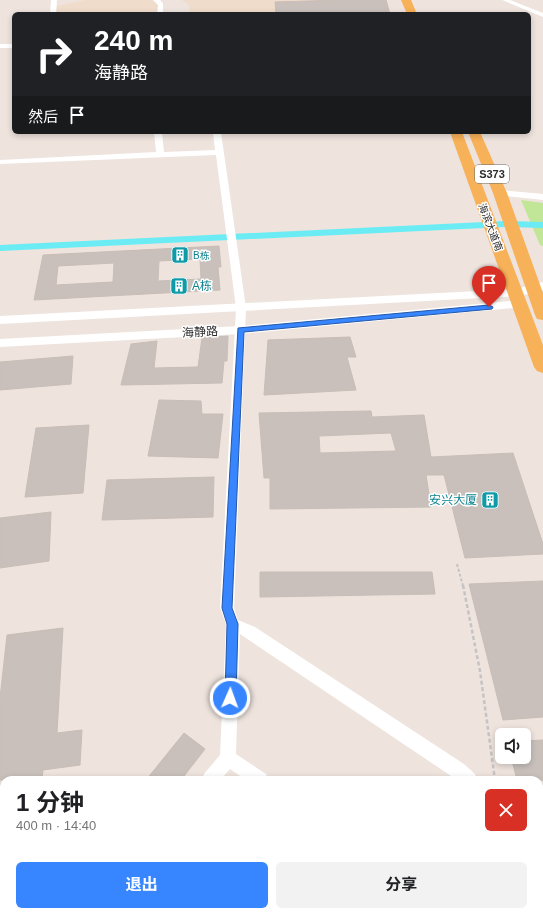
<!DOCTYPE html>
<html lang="zh">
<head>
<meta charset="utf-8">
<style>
	body { margin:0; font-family:Helvetica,"Noto Sans SC",sans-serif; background:#f2f2f2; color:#202124; height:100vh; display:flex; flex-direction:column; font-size:15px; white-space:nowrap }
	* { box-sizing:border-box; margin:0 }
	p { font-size:13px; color:#757577 }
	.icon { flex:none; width:22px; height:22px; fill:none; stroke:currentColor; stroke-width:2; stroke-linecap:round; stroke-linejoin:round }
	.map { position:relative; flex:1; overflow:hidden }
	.side { position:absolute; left:0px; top:776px; width:543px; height:140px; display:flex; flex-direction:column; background:#fff; border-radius:12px 12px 0 0; box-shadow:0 2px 6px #0003 }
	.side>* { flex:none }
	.banner { position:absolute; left:12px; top:12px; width:519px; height:122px; border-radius:6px; box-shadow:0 2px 6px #0003; background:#202124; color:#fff; overflow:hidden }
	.controls { position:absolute; left:495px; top:728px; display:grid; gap:8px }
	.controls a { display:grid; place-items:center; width:36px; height:36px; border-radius:6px; background:#fff; box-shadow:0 2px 6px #0003; font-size:20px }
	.pin { position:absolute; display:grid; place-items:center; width:34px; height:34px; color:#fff; margin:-41px -17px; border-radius:50% 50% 50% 0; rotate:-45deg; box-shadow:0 0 4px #0007 }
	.pin .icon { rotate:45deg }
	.me { position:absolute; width:44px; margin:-22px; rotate:2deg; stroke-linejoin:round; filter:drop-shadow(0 0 3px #0008) }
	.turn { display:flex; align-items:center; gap:14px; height:84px; padding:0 16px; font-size:18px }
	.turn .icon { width:52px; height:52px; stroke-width:2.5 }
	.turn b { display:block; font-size:28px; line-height:34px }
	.then { display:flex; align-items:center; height:38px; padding:0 16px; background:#0003; gap:8px; font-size:15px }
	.round { display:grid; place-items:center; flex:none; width:42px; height:42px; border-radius:6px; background:#f2f2f2 }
	.headline { display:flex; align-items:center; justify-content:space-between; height:68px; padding:0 16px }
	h1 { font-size:24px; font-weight:700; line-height:30px }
	.button { display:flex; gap:8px; margin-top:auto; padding:8px 16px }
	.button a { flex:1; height:46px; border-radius:6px; background:#3886ff; color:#fff; font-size:16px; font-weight:700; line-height:46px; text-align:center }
	.button a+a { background:#f2f2f2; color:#202124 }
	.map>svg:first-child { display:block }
	.education { fill:#f0dccb }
	.green { fill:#c2e697 }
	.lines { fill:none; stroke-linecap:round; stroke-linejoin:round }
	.canal { fill:#6becf4; fill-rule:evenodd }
	.building { fill:#c9c0bc; stroke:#c9beb6; fill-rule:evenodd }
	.path-far1 { stroke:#c4c4c4; stroke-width:2; stroke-dasharray:3 2; stroke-linecap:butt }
	.path { stroke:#c4c4c4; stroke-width:2.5; stroke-dasharray:4 2.5; stroke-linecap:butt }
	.minor { fill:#fff; fill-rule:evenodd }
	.tertiary { fill:#fff; fill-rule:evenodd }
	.secondary { fill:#fff; fill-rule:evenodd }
	.primary { fill:#f7b158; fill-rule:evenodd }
	.route { fill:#3886ff; stroke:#2457a6 }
	.labels { text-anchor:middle; stroke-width:3; stroke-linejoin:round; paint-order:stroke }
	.far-street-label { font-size:10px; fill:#2b2b2b; stroke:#fff }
	.far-culture-label { font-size:10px; fill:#0d838f; stroke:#fff; text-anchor:start }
	.shield { fill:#fff; stroke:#6b6b6b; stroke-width:1 }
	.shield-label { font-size:11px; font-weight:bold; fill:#2b2b2b }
	.culture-label { font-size:12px; fill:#0d838f; stroke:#fff; text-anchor:start }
	.street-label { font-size:12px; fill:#2b2b2b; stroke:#fff }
</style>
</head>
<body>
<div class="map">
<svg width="543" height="916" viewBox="0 0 543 916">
	<rect width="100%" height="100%" fill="#eee3dd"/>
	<path class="education" d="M85 0H152L158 5V14H56L57 6Z
		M182 0H336L340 14H190L189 5Z"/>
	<path class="green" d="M521 200 543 203V246L540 245Z"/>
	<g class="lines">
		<path class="canal" d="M505 221 543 222V228L505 227 0 251V245Z"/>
	</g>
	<path class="building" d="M341 0H386L390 14H276L275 2Z
		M219 246 221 267H218L220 290 34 300 43 255ZM200 259 201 279 158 281 159 261ZM114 263 113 282 56 285 58 266Z
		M228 336 227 361H224L222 383 121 385 131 344 157 341 154 368 198 367 202 338Z
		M350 337 356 357H347L356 390 264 395 268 340Z
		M73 356 71 384 0 390V362Z
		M159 400 201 401 202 414H223L218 458 148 456Z
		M371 411 372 417 424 415 431 457 513 453 543 544V554L465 558 444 475H426L431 507 270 509V478H264L259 413ZM391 433 396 451 320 453 319 436Z
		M89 425 83 493 25 497 36 428Z
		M214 477 213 517 102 520 107 480Z
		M51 512 49 561 0 568V518Z
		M260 572H432L435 594 260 597Z
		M543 581V717L503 720 469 584Z
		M63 628 57 733 82 730 80 765 43 770 42 780H0V698L7 635Z
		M184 733 205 749 181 780H146Z
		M543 740V780H517L511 757H524V741Z"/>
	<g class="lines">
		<path class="path-far1" d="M457 564 463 586"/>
		<path class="path" d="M463 585 480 671 495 780"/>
		<path class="minor" d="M51 0H57L56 14H50Z
			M153 0H160L163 3V14H157L158 5Z
			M502 0H510L543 13V17Z
			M0 44H14V48H0Z
			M154 132H162L164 152 215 150 213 132H221L246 308 234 608 238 620 255 627 464 764 475 774 477 780H457L240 634 236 754 266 774 268 780H246L230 769 220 780H202L204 774 220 755 226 624 220 608 236 308 216 155 0 164V160L156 152Z
			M500 190 543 194V200L497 195 496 193 497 191Z
			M90 912H109L107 916H88Z
			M441 912H463L465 916H443Z
			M493 912H511L512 916H494Z"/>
		<path class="tertiary" d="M516 289 520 290 522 293 520 296 0 324V316Z
			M520 300 524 301 526 304 524 307 240 334 0 347V339L240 326Z"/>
		<path class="secondary" d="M543 282V290L516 297 511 296 509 293 511 290Z"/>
		<path class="primary" d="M401 0H411L417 14H407Z
			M450 132H462L543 345V373L537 371 534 367Z
			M468 132H480L507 193 543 293V320L537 319 535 315 493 193Z"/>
	</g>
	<path class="route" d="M489 305 493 307 492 309 244 332 232 608 238 624 236 698 234 702 230 704 226 702 225 698 227 624 222 608 238 328Z"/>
	<defs>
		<symbol id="building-square" viewBox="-11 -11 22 22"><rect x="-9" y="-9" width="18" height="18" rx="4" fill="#0f9aa8" stroke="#fff"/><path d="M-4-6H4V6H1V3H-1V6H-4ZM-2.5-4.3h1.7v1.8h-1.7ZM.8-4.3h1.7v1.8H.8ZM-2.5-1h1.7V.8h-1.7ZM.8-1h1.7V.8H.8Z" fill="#fff"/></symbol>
	</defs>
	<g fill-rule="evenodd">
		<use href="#building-square" x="170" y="245" width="20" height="20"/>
		<use href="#building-square" x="169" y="276" width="20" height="20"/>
		<use href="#building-square" x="480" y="490" width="20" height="20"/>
	</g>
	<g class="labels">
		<g class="far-street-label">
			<text transform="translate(491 227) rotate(69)" y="4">海滨大道南</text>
		</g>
		<g class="far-culture-label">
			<text x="193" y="259">B栋</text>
		</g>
		<rect class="shield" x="475" y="165" width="34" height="18" rx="3"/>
		<g class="shield-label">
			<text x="492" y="178">S373</text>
		</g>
		<g class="culture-label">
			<text x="192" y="290">A栋</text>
			<text x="477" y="504" text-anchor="end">安兴大厦</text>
		</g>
		<g class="street-label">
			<text transform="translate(200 332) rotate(-3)" y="4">海静路</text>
		</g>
	</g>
</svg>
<div class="controls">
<a><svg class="icon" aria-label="sound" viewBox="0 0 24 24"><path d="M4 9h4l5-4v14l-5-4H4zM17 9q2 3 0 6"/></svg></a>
</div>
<div class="pin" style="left:489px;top:307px;background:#d93025"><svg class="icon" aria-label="arrive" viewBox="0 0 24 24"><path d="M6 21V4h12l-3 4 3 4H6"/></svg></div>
<svg class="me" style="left:230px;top:698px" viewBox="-20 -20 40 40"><circle r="17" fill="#3886ff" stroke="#fff" stroke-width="3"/><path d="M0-11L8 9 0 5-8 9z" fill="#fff"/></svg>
<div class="banner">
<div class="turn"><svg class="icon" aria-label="right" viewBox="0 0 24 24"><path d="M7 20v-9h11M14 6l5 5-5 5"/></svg><div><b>240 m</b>海静路</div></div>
<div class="then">然后<svg class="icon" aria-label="arrive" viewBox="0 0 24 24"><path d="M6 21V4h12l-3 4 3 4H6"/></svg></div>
</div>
<section class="side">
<div class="headline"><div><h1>1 分钟</h1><p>400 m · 14:40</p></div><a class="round" style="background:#d93025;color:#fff"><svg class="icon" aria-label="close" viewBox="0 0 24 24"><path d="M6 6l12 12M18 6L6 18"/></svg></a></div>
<div class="button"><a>退出</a><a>分享</a></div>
</section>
</div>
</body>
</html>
